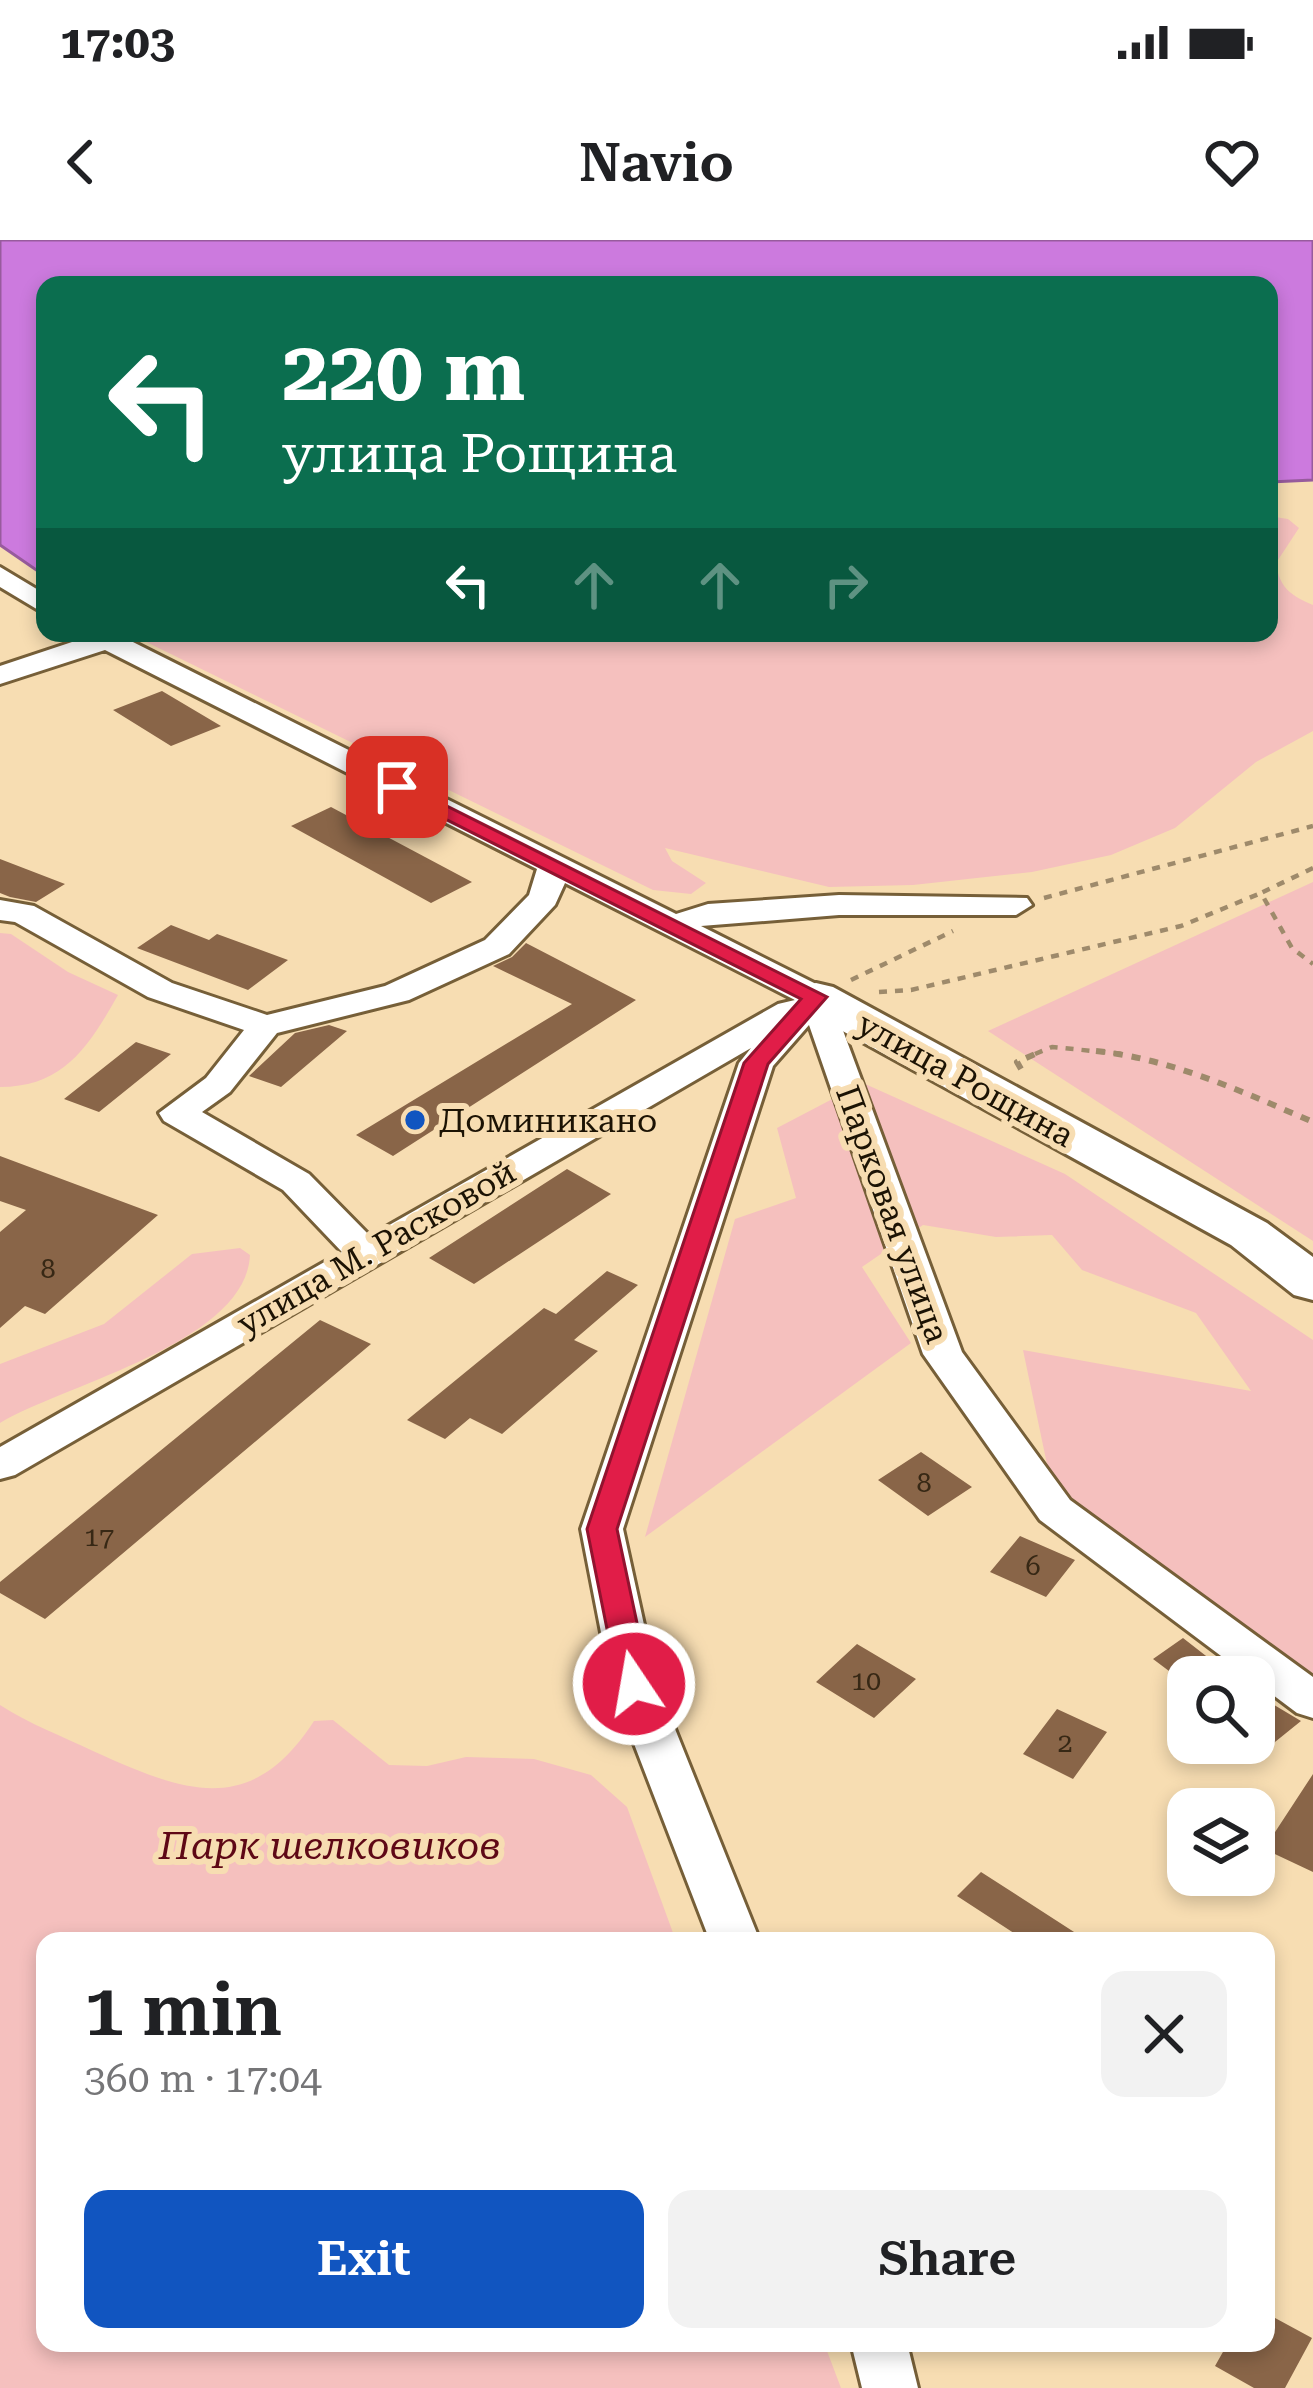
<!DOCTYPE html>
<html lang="en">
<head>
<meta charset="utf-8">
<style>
	body { margin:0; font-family:"Roboto Serif",serif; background:#f2f2f2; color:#202124; height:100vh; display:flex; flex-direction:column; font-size:45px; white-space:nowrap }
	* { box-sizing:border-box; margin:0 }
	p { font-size:39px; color:#757577 }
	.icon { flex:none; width:66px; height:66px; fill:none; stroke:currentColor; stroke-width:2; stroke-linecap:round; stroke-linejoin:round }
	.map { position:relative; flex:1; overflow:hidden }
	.details { position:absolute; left:36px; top:1692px; width:1239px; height:420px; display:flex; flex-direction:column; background:#fff; border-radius:24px; box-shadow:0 6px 18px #0003 }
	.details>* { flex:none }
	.banner { position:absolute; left:36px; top:36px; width:1242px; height:366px; border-radius:24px; box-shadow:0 6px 18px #0003; background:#0b6e4f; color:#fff; overflow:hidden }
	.fabs { position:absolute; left:1167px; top:1416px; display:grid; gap:24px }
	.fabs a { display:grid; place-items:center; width:108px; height:108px; border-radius:24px; background:#fff; box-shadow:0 6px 18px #0003; font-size:60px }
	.pin { position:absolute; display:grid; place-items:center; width:102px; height:102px; color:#fff; margin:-51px; border-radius:24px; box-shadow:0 6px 18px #0006 }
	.me { position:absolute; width:132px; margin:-66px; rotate:348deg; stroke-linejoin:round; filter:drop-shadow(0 0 9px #0008) }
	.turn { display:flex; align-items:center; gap:42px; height:252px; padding:0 48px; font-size:54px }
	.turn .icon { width:156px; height:156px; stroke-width:2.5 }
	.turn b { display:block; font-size:84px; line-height:102px }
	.lanes { display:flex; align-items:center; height:114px; padding:0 48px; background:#0003; justify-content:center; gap:60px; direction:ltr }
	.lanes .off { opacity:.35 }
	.round { display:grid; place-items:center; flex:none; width:126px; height:126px; border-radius:24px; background:#f2f2f2 }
	.head { display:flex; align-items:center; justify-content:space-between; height:204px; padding:0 48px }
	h1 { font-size:72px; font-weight:600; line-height:90px }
	.primary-button { display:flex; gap:24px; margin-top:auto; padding:24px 48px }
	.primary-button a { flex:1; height:138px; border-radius:24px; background:#1155c0; color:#fff; font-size:48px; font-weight:600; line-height:138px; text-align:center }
	.primary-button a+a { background:#f2f2f2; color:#202124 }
	.status { display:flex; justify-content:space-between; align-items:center; height:84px; padding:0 60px; background:#fff; direction:ltr }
	.status svg { height:33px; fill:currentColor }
	header { display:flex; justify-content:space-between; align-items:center; height:156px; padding:0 48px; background:#fff; font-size:54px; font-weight:600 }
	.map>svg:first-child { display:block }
	.green { fill:#f5c0be }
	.water { fill:#cc7ade; stroke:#975b9d; stroke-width:3 }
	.building { fill:#896548 }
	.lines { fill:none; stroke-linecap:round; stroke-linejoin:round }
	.street-casing { stroke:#765f38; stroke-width:6 }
	.secondary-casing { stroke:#765f38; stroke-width:6 }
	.path-far1 { stroke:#9e8a6b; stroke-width:4.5; stroke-dasharray:8 8; stroke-linecap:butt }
	.path { stroke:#9e8a6b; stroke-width:6; stroke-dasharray:9 9; stroke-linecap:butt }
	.street { fill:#fff; fill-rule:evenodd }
	.secondary { fill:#fff; fill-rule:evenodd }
	.route { fill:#e11d48; stroke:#92132f; stroke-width:3 }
	.poi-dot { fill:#1155c0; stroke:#f7ddb2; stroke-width:4.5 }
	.labels { text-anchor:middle; stroke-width:12; stroke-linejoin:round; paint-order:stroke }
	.number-label { font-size:27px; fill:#372815 }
	.street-label { font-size:33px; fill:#1c1304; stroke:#f7ddb2 }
	.poi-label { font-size:33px; fill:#1c1304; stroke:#f7ddb2; text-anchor:start }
	.near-park-label { font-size:39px; font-style:italic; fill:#5e0816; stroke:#f7ddb2 }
</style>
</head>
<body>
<div class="status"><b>17:03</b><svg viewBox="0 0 49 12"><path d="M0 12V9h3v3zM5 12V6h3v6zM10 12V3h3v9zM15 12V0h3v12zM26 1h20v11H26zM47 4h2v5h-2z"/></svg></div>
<header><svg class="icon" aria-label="back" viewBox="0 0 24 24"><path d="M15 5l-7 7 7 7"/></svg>Navio<svg class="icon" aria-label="heart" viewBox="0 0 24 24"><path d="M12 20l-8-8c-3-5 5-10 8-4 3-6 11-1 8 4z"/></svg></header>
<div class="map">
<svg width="1313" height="2148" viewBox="0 0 1313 2148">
	<rect width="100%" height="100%" fill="#f7ddb2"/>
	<path class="green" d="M1269 276 1288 279 1299 288 1276 323C1279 347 1291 356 1313 365V491L1256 522 1175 588 1111 615 1032 632 913 645 829 647 665 608 672 621 706 643 691 654 653 650 128 393H1269Z
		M1313 642V1001L988 791Z
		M0 693 11 694 68 732 118 755C89 806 64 847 0 847Z
		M863 843 1065 934 1313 1100V1440L1052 1248 1023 1110 1251 1151 1196 1073 1082 1030 1052 995 996 997 923 985 862 1027 911 1103 645 1297 735 979 796 958 777 888Z
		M240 1008 250 1015C246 1103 65 1144 0 1183V1124L104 1084 192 1014Z
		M0 1465C29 1484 62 1496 93 1511 182 1551 250 1580 314 1481L333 1480 389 1525 427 1526 466 1517 534 1519 591 1535 627 1567 676 1701H45V2103H824L841 2148H0Z"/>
	<path class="water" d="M0 0H1313V240L1269 242V45H45V336L0 305Z"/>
	<path class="building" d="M162 451 221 486 171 506 113 470Z
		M331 567 472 642 431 663 291 586Z
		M0 619 65 644 36 662 10 657 0 653Z
		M171 685 209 700 217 694 288 720 248 750 137 708Z
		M526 703 636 760 393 916 356 895 572 764 493 726 512 717Z
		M329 785 347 791 281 847 249 836 295 793Z
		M136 802 171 814 99 872 64 859Z
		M0 916 158 975 45 1074 25 1066 0 1088V992L26 970 0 961Z
		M567 929 611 954 474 1044 429 1018Z
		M607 1031 638 1045 574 1100 598 1111 502 1194 470 1178 445 1199 407 1180 544 1068 556 1074Z
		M320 1080 371 1104 45 1379 0 1353V1342Z
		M921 1212 972 1247 928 1276 878 1240Z
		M1020 1296 1075 1320 1046 1357 990 1332Z
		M1183 1398 1233 1437H1177L1153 1419Z
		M857 1404 916 1439 874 1478 816 1442Z
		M1254 1453 1301 1481 1254 1519Z
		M1057 1469 1107 1492 1073 1539 1023 1514Z
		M1313 1534V1632L1264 1609Z
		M981 1632 1088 1701H1026L957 1656Z
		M1266 2073 1312 2098 1285 2148H1254L1215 2126 1228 2103H1266Z"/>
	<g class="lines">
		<defs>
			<path id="street" d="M0 327 45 354V374L0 347Z
				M80 393H115L676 674 708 664 839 655 1027 658 1032 665 1016 675H839L701 686 828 750 962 1112 1070 1260 1313 1437V1478L1297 1473 1040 1280 923 1114 809 785 773 826 623 1289 657 1444 760 1701H710L611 1444 581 1289 739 823 751 808 15 1235 0 1239V1207L342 1012 283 950 164 881 159 873 206 838 244 790 148 757 15 682 0 680V660L34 666 172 743 267 775 385 746 485 700 529 655 537 629 105 410 0 444V426L84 398ZM565 643 795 760 778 764 370 996 309 934 202 872 230 852 277 793 409 760 509 714 555 665Z
				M851 2103H907L918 2148H862Z"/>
			<path id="secondary" d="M816 743 833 747 1267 983 1313 1017V1060L1294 1055 1231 1005 799 767 793 757 799 747Z"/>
		</defs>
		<use href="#street" class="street-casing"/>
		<use href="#secondary" class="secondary-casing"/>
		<path class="path-far1" d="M1313 628 1261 653 1292 708 1313 724
			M1044 658 1313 586
			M851 740 953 691
			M879 752 911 750 1181 686 1261 653
			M1035 814 1052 807 1124 814"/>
		<path class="path" d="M1096 811C1172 819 1243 852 1313 882
			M1021 829 1017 822 1042 811"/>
		<use href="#street" class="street"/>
		<use href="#secondary" class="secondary"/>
	</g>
	<path class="route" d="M397 541 827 757 768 824 617 1289 650 1444 645 1452H623L618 1444 587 1289 744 823 801 759 390 551 387 547Z"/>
	<circle class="poi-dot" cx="415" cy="880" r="12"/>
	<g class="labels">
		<g class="number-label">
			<text x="48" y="1038">8</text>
			<text x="924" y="1252">8</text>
			<text x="99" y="1306">17</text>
			<text x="1033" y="1335">6</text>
			<text x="866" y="1450">10</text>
			<text x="1065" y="1512">2</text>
		</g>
		<g class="street-label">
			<text transform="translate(966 839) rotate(29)" y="12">улица Рощина</text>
			<text transform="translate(893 974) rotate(70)" y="12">Парковая улица</text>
			<text transform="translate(376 1007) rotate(-30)" y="12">улица М. Расковой</text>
		</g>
		<g class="poi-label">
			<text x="439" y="892">Доминикано</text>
		</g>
		<g class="near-park-label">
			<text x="330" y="1619">Парк шелковиков</text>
		</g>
	</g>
</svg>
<div class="fabs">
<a><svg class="icon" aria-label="search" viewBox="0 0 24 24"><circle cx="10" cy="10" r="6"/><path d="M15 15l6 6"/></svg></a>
<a><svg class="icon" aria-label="layers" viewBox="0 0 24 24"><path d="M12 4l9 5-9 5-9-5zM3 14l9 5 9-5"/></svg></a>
</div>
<div class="pin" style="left:397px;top:547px;background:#d93025"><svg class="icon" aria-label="arrive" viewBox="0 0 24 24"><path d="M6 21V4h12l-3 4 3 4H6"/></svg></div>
<svg class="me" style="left:634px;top:1444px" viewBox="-20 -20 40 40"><circle r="17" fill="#e11d48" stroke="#fff" stroke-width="3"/><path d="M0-11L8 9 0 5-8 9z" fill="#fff"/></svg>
<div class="banner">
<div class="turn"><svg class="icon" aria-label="left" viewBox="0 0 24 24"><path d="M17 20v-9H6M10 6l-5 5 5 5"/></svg><div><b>220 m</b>улица Рощина</div></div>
<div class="lanes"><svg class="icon" aria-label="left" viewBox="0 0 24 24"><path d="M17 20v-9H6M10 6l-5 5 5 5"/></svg><svg class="icon off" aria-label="ahead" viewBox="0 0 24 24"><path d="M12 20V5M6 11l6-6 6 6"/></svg><svg class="icon off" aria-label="ahead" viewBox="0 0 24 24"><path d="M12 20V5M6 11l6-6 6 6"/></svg><svg class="icon off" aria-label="right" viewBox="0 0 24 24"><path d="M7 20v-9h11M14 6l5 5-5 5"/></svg></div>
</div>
<section class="details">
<div class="head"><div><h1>1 min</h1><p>360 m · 17:04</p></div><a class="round"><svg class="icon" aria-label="close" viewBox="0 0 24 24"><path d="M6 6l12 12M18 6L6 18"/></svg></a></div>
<div class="primary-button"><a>Exit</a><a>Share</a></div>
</section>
</div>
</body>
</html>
